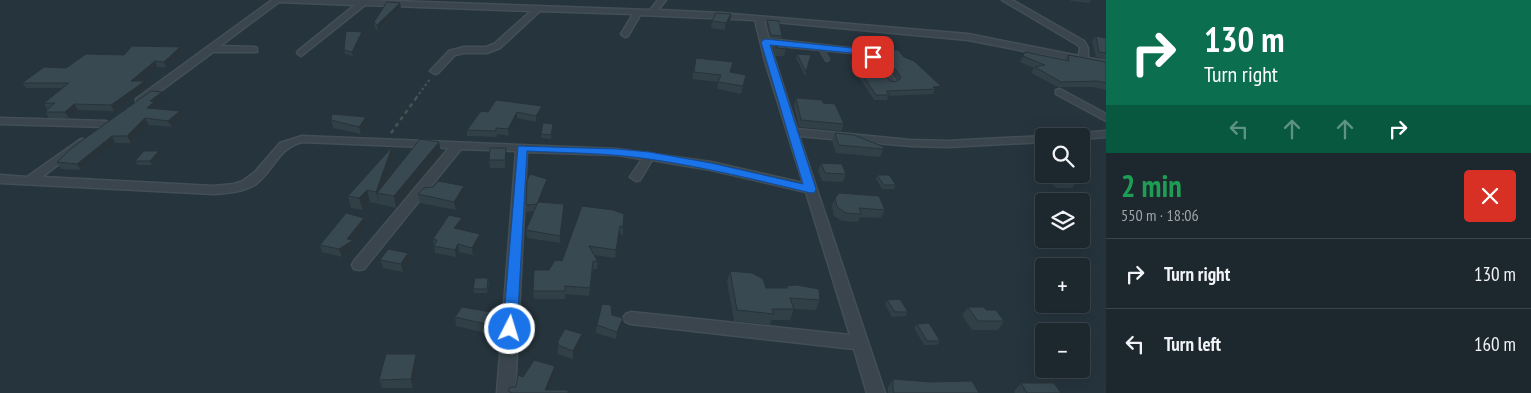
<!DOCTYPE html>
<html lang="en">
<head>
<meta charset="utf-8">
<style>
	body { margin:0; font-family:"PT Sans Narrow",sans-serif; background:#29333a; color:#f1f3f6; height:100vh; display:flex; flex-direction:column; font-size:19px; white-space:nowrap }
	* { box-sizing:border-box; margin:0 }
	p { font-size:16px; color:#a0a5aa }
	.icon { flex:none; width:28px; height:28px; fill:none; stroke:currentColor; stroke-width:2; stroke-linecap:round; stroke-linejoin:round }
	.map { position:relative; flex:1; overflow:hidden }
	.panel { display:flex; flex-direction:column; background:#1c272e; width:425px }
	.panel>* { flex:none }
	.guide { background:#0b6e4f; color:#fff; overflow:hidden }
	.fabs { position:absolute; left:1035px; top:128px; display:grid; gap:10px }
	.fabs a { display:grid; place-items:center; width:55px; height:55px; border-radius:5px; background:#1c272e; box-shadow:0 5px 20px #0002,0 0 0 1px #3a444a; font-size:25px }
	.pin { position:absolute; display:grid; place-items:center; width:42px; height:42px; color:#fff; margin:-21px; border-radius:10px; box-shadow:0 2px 8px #0006 }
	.me { position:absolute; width:55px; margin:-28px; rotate:5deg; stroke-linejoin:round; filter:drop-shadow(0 0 4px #0008) }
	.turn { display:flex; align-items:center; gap:18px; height:105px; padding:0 15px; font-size:22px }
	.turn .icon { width:65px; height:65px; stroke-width:2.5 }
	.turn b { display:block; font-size:35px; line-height:42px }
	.lanes { display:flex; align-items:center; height:48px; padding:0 15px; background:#0003; justify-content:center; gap:25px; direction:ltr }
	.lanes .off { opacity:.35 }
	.round { display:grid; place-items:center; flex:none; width:52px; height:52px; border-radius:5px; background:#29333a }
	.overview { display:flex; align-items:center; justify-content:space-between; height:85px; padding:0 15px }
	h1 { font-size:30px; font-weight:800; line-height:38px; color:#1e9e55 }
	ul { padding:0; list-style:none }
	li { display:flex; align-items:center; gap:15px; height:70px; padding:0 15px; border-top:1px solid #3a444a }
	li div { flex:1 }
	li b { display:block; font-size:19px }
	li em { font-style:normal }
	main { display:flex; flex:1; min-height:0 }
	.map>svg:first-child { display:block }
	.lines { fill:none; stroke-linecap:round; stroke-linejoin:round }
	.lane-casing { stroke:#434f56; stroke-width:6 }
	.street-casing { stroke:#434f56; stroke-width:3 }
	.path-far1 { stroke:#415653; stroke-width:2; stroke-dasharray:2.5 2.5; stroke-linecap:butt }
	.path { stroke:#415653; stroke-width:2.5; stroke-dasharray:4 4; stroke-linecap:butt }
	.lane { stroke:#3a454d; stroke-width:4.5 }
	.street { fill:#3a454d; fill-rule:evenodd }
	.wall { fill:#313f47 }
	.shaded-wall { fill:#283339 }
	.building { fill:#394952; stroke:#283339 }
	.route { fill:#1a73e8; stroke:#114b97 }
</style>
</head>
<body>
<main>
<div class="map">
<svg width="1106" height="393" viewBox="0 0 1106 393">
	<rect width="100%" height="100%" fill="#26343d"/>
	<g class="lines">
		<defs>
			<path id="lane" d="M820 47 827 59"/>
			<path id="street" d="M272 0H365L650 10 658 0H666L658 10 721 13 968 34 1079 56 1080 48 1078 45 1002 0H1012L1084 41 1088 48V58L1106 61V67L968 40 764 21 769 39 867 50 876 55 897 83 892 86 889 85 870 59 862 54 770 45 797 129 910 140 948 141 1044 136H1046H1044V142L948 147 910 146 799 136 885 393H867L854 349 631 324 626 322 623 318 626 314 631 312 850 335 806 192 711 170 652 160 640 180 636 181 630 177 642 159 617 155 527 152 515 393H497L516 151 461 149 364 269 359 270 354 269 352 265 354 261 449 148 302 142C278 148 274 170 256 184 244 192 228 193 214 194L0 183V175L27 177 81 139 85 140 87 142 85 144 42 177 214 186 234 184 243 181 255 172 280 143 302 136 617 149 711 162 803 183 765 61 755 20 640 15 628 36 625 37 621 34 633 14 540 11 500 48 487 53H464L455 55 438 73 435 74 430 71 449 51 464 47H486L494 44 531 11 365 5 301 56 297 53 298 51 355 5 279 2 220 46 254 47 257 48V52H213L144 103H136V99Z
				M1060 89 1106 114V121L1056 94V90Z
				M0 118 106 121 111 124 106 127 0 124Z
				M1106 131V137L1081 139V136H1075L1081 133Z"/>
		</defs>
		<use href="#lane" class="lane-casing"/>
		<use href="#street" class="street-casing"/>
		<path class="path-far1" d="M416 98 430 79"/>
		<path class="path" d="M391 133 417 97"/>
		<use href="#lane" class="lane"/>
		<use href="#street" class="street"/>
	</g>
	<path class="wall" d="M1070 0H1091L1089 3 1071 1Z
		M401 8 378 31 375 28 374 22Z
		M731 14 730 21 725 30 711 28 712 21Z
		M767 20 782 36 781 39 770 38 767 24Z
		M362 32 363 35 353 56 345 54 344 50Z
		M1096 36 1106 38V60L1096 57 1092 41Z
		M774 40 786 49 784 56H775L773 47Z
		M180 47 183 52 166 67H157L140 81H145L148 87 114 111 78 110 69 118H49L45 112 47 109 44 103 62 88H26L22 83 66 68 124 55Z
		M880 49 904 57 938 91H934L933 94 888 96 887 100H874L850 64 852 59 890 81 895 82 898 81 878 54Z
		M1025 52 1065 60 1068 55 1106 62V90L1093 87H1058L1031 73 1034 68 1020 62Z
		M797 54 811 55 805 76 796 58Z
		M696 58 731 73 746 75 741 94 717 89 718 82 692 79Z
		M162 92 165 98 156 106 157 108V109L183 118 172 127 149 125 131 143H115L81 170 61 169 57 162Z
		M796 98 823 103 844 124 841 131 799 127 794 106Z
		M496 100 542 112 536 122 517 118 509 136 497 134V137L467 136V130L488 112Z
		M331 120 368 124 361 134 333 128Z
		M553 128 551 139 541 138V134Z
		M835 133 883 149 880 157 836 153 832 141Z
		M439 142 441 153 396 208 379 204V202V204L370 202 363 210 351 208 348 196 392 147 394 159 387 180Z
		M506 148V156L505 168H490L489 160Z
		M161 155 152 165H138L135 161Z
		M821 163 846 174 843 182 822 181 818 171Z
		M1046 174H1071L1078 180 1072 188H1056L1044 176Z
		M877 175 896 185 894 189H882L876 179Z
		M464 186 465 195 456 210 420 203 418 194Z
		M547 186 540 202 564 204V211L560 243 527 238 526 230 534 211 526 212V205Z
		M835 198 885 210 881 218 860 217 858 222 842 221 834 216 832 206Z
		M582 206 623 227V235L620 234 615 258 594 255 598 262 597 269H593L589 296 565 294V299H534L533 291 549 270 562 261Z
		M462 218V225L459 229 481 241 473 255 459 252 456 257 435 253 433 239Z
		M366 225 353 242 355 248 342 257 322 252 320 245Z
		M380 260 410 261 403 272 383 268Z
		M730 271 766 288H786V286L820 300 816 310 794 309 790 320H772L770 325 734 321 727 282Z
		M488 278 489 283 487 293H474L473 289Z
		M887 300 908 312 906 316 892 317 885 304Z
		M968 307 986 310 1004 321 998 330H972L962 315Z
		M612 315 622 326 616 339 596 333 597 325Z
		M455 317 492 320 486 333 456 326Z
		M917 324 940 341 937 345H924L914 328Z
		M582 334V342L573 359 558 354V341Z
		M416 354 418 363 413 388H382L379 380Z
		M893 379 979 393H888V387Z
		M1021 383 1061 393H1015L1014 391Z"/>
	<path class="shaded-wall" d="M400 3 401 8 378 31 377 25Z
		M731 14 730 21 725 30 726 23Z
		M362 32 363 35 353 56 352 52Z
		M180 47 183 52 166 67 164 62Z
		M155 61 157 67 134 87 131 81Z
		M145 81 148 87 114 111 111 105Z
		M941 86 938 91H934L936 89 933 87Z
		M162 92 165 98 156 106 157 108 150 114 147 108 150 101Z
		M74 104 78 110 69 118 65 112Z
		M542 106V112L536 122V116Z
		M180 111 183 118 172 127 168 121Z
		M517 112V118L509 136 508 129Z
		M366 117 368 124 361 134 359 127Z
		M145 118 149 125 131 143 127 136Z
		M112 136 115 143 81 170 77 164Z
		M439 142 441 153 396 208 394 196Z
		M392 147 394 159 382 194 377 193 379 202V204L376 192Z
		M506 148V156L505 168V160Z
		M159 151 161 155 152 165 150 161Z
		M547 179V186L537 211V204Z
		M464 186 465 195 456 210 454 202Z
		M367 190 370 202 363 210 359 198Z
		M564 204V211L560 243V236Z
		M364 218 366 225 353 242 355 248 342 257 339 249Z
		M462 218V225L455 235 454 228Z
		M620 226V234L615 258 616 250Z
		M480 234 481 241 473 255 472 248Z
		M458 244 459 252 456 257 455 250Z
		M408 253 410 261 403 272 401 264Z
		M491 312 492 320 486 333V324Z
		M623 318 622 326 616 339 617 332Z
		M582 334V342L573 359V351Z
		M416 354 418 363 413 388 411 379Z
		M555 366V374L547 393 545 390Z"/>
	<path class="building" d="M387 2 400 3 377 25 374 22Z
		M716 13 731 14 726 23 712 21Z
		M767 20 779 21 782 36 771 35Z
		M346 31 362 32 352 52 344 50Z
		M1096 36 1106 38V53L1099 52Z
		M774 40 784 41 786 49 777 48Z
		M132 46 180 47 164 62 155 61 131 81H145L111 105 74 104 65 112H45L55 103H44L69 83H22L44 67 66 68 86 54 124 55Z
		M880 49 898 50 904 57 914 61 941 86 933 87 936 89 886 91 889 95H876L852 59 874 60 890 81 895 82 900 79 901 77Z
		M1025 52 1069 61 1068 55 1106 62V83L1097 81 1061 82 1035 67 1045 65 1023 56Z
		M797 54 811 55 806 72Z
		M696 58 733 62 730 72 746 75 743 86 718 82 721 75 694 72Z
		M151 91 162 92 150 101 154 102 147 108 180 111 168 121 145 118 127 136H112L77 164 57 162 73 147Z
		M796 98 822 100 823 103 835 104 844 124 801 120Z
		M496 100 542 106 536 116 517 112 508 129 496 128V131L467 130 481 111 488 112Z
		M332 114 366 117 359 127 331 120Z
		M543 123 553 124 551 135 541 134Z
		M835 133 854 135 884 147 883 149 839 145Z
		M420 139 439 142 394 196 377 193Z
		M392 147 376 192 367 190 359 198 348 196Z
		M490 148H506L505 160H489Z
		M144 151H159L150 161H135Z
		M821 163 842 164 846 174 825 173Z
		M530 174 547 179 537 204 526 205 527 180Z
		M1055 174H1071L1078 180H1062Z
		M877 175H889L896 185H884Z
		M438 181 464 186 454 202 418 194 424 188 433 187Z
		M839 193 879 196 885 210 859 208 861 214 846 213 837 207 835 198Z
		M538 202 564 204 560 236 526 230Z
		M582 206 613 210 624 214 623 227 620 226 616 250 589 246 598 262 593 261 590 288 565 286V291H533L534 270H549L555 260 562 261Z
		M346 213 364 218 347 239 353 240 339 249 320 245Z
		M449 215 462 218 454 228 480 234 472 248 458 244 455 250 434 246 437 240 433 239Z
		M388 249 408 253 401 264 380 260Z
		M730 271 752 273 763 279 766 288H788L786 286 797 285 819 289 820 300 790 298 794 309H772L774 314 737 310Z
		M475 278H488L487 289H473Z
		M900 299 908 312H895L887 300Z
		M602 304 611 305 612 315 623 318 617 332 597 325Z
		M462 307 491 312 486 324 455 317Z
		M968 307H984L986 310H996L1004 321H978Z
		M929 323 940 341H927L917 324Z
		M565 329 582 334 573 351 558 345V341Z
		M386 354H416L411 379 379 380Z
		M534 360 555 366 545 390H568V393H512L508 391 510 387H516L518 375 523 377Z
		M893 379 931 382 972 381 979 393H894L893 390Z
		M1021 383H1054L1061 393H1027Z"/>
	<path class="route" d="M765 39 852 48 866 51 877 57 873 60 852 53 770 45 816 189 815 192 811 193C757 180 704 167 649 159 609 153 568 153 527 151L517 329 515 333 510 335 505 333 503 329 518 146 617 149 649 152 711 163 803 184 761 42Z"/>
</svg>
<div class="fabs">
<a><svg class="icon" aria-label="search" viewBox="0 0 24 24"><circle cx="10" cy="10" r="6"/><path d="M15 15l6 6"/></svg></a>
<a><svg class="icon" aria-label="layers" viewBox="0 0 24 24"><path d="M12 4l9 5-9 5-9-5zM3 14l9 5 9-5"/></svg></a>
<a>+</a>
<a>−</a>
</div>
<div class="pin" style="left:873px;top:57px;background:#d93025"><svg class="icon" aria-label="arrive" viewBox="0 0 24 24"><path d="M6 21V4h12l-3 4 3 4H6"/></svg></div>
<svg class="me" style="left:510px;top:329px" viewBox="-20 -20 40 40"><circle r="17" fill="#1a73e8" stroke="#fff" stroke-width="3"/><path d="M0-11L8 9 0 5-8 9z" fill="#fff"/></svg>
</div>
<section class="panel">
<div class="guide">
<div class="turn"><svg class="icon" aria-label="right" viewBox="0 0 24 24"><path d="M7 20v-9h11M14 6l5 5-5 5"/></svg><div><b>130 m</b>Turn right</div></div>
<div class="lanes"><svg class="icon off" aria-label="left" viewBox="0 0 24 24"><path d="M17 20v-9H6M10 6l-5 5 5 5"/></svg><svg class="icon off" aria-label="ahead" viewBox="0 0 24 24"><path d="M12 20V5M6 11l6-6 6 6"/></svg><svg class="icon off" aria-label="ahead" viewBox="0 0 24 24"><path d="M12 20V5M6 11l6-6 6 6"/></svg><svg class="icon" aria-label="right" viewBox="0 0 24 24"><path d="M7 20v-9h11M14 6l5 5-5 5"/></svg></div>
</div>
<div class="overview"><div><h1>2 min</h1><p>550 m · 18:06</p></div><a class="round" style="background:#d93025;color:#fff"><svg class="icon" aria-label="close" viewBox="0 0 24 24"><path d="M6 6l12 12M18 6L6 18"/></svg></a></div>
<ul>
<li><svg class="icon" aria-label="right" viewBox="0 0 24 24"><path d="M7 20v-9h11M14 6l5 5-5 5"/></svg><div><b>Turn right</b></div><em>130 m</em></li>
<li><svg class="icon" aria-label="left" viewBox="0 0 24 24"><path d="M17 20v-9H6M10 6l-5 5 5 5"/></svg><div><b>Turn left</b></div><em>160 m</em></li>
</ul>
</section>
</main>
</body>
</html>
